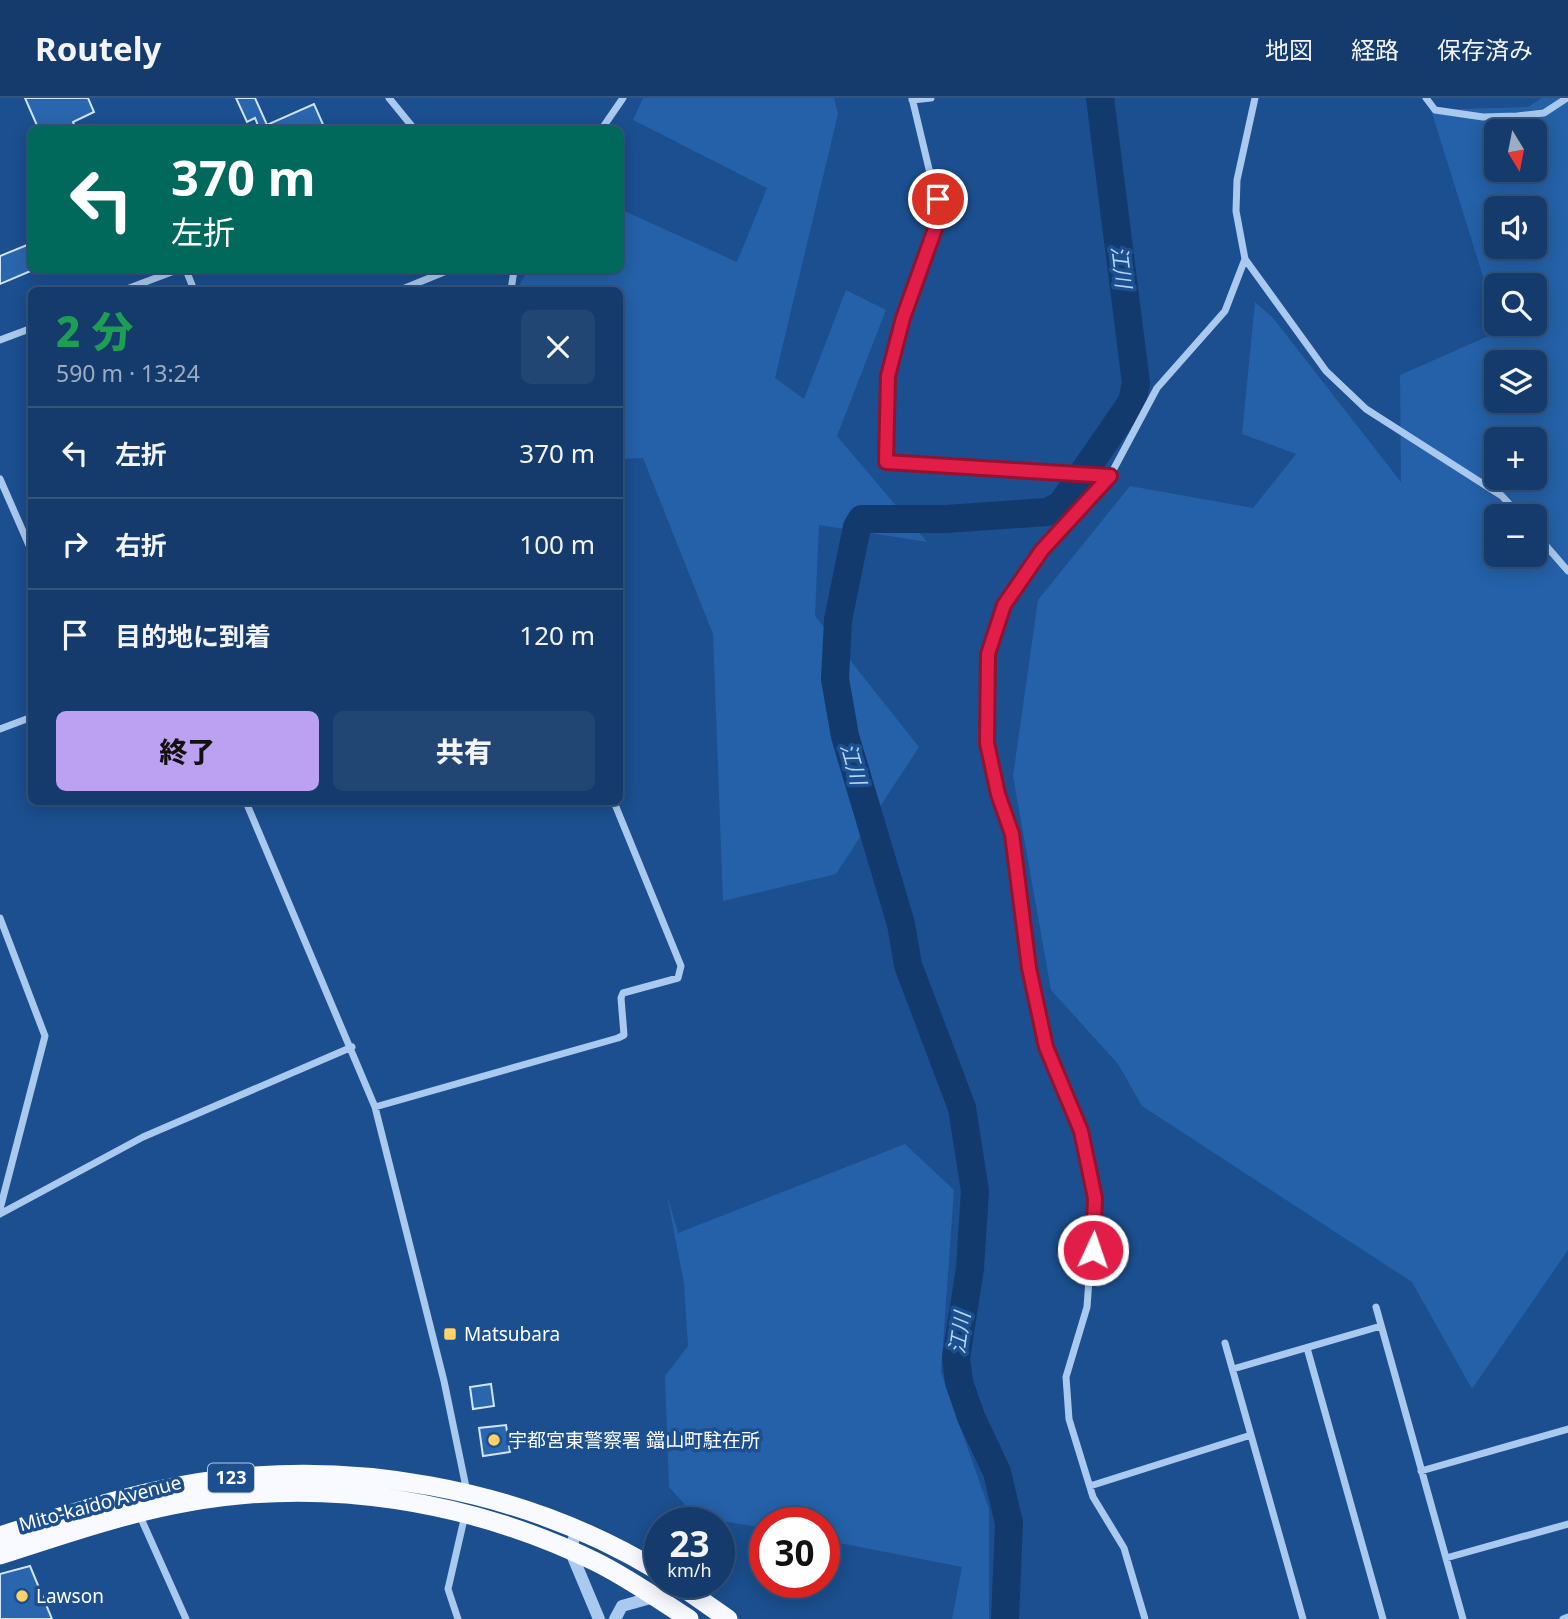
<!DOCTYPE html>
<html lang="ja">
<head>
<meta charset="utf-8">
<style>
	body { margin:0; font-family:"Noto Sans","Noto Sans JP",sans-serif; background:#214673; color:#f1f3f6; height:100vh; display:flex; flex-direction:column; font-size:26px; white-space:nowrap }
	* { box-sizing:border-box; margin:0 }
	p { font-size:23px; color:#9dadc1 }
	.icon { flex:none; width:38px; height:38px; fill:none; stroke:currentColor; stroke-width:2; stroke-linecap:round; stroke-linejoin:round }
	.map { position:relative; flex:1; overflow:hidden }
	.sheet { position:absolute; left:28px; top:189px; width:595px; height:518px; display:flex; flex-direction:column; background:#143b6b; border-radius:10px; box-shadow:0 4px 18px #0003,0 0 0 2px #33557e }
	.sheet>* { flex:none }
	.guide { position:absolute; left:28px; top:28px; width:595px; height:147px; border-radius:10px; box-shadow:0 4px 18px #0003,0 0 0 2px #33557e; background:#00695c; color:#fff; overflow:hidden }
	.needle { width:46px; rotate:170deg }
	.buttons { position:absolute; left:1484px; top:21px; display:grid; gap:14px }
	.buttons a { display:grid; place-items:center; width:63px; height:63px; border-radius:10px; background:#143b6b; box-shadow:0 4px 18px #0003,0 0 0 2px #33557e; font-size:35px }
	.speed { position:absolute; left:644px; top:1409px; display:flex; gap:14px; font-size:35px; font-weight:700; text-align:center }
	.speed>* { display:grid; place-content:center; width:91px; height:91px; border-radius:50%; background:#143b6b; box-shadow:0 4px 18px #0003,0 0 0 2px #33557e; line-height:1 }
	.speed small { font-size:18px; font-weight:400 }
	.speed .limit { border:10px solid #d22; background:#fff; color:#111 }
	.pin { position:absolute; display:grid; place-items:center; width:60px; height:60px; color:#fff; margin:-30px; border:4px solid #fff; border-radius:50%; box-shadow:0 2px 7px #0007 }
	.me { position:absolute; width:77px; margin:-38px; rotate:3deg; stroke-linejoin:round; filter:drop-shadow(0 0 5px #0008) }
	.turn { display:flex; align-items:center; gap:24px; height:147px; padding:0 28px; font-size:32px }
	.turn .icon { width:91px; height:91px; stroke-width:2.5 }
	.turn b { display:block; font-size:49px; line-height:60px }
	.round { display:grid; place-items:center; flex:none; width:74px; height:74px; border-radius:10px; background:#214673 }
	.head { display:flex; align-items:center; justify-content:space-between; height:119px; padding:0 28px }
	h1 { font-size:42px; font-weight:800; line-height:52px; color:#1e9e55 }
	.cta { display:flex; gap:14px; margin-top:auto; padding:14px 28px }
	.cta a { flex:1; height:80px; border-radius:10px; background:#bca0f2; color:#111; font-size:28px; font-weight:800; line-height:80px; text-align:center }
	.cta a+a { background:#214673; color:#f1f3f6 }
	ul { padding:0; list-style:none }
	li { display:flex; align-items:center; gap:21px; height:91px; padding:0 28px; border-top:2px solid #33557e }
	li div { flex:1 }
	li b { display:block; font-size:26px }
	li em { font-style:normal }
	header { display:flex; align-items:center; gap:42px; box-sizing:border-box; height:98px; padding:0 35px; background:#143b6b; border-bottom:2px solid #33557e }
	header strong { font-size:33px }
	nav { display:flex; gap:38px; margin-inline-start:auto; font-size:24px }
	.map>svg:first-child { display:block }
	.green { fill:#2461a8; fill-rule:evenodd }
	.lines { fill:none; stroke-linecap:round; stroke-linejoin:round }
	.river { stroke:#123a6d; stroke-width:28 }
	.building { fill:#2a66ad; stroke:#cfe3fa; stroke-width:2 }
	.minor { stroke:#a9c9ee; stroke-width:7 }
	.tertiary { stroke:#a9c9ee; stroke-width:12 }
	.trunk { stroke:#f8faff; stroke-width:19 }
	.route-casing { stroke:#92132f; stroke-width:18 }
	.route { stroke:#e11d48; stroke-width:12 }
	.poi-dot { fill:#ffd166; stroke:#1b4f8f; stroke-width:2.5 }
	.labels { text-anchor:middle; stroke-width:7; stroke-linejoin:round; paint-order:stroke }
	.shield { fill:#1b4f8f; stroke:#bbcadd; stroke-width:2 }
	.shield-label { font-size:18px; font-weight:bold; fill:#fff }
	.poi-label { font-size:19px; fill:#fff; stroke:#1b4f8f; text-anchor:start }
	.street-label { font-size:19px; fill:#fff; stroke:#1b4f8f }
	.water-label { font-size:21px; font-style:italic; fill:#b5d3f5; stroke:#1b4f8f }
</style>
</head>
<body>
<header>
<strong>Routely</strong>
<nav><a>地図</a><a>経路</a><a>保存済み</a></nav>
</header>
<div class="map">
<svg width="1568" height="1521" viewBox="0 0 1568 1521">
	<rect width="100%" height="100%" fill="#1b4f8f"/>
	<path class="green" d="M643 0H834L838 16 775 280 804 301 846 192 886 212 837 338 927 444 819 427 815 518 919 649 836 776 723 803 713 536 643 360 620 361V192H521L520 186 528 172H620V111L737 164 767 90 633 22Z
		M1542 0H1568V1152L1472 1291 1412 1184 1142 1008 1118 966 1051 892 1013 678 1038 502 1130 388 1253 410 1296 356 1242 336 1255 204 1273 220 1401 384 1400 277 1500 233 1498 226H1535V187H1496V220L1431 12 1528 9ZM1496 33H1535V72H1496ZM1496 110H1535V149H1496ZM1496 264H1535V303H1496ZM1496 341H1535V380H1496ZM1496 418H1535V457H1496Z
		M905 1046 954 1092 941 1274 989 1411V1521H952L962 1469 824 1442V1424H765V1430L696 1419 669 1389 665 1278 688 1248 684 1186 667 1097 678 1135Z"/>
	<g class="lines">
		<path class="river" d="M1005 1521 1009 1425 997 1374 971 1319 959 1284 956 1260 970 1170 975 1093 962 1010 908 867 901 826 845 638 835 581 838 522 857 429 862 421H946L1047 414 1061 407 1132 304 1136 285 1100 0"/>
	</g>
	<path class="building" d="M25 0H88L94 14 73 24 76 32H39Z
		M236 0H255L267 27 314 6 325 31 256 32 259 30 255 20 247 24Z
		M32 145 33 172 0 186V158Z
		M491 1286 494 1308 473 1311 470 1289Z
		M506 1327 510 1354 483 1358 479 1330Z
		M30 1468 52 1521H0V1476Z"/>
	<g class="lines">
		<path class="minor" d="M389 0 415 32
			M912 0 940 117 903 220 888 278 886 364 1110 378
			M1255 0 1237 82 1236 113 1245 161 1326 273 1366 311 1502 398 1520 418
			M1426 0 1435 12 1483 19 1517 18 1544 15 1567 0
			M912 2 931 0
			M601 32 623 0
			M186 172 194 192
			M124 192 177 172
			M400 192 449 172
			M511 192 514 172
			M0 242 32 230
			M0 381 32 454
			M1535 435 1568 473
			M0 631 32 619
			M246 704 375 1009 444 1283 467 1394
			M0 820 45 938 0 1111
			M375 1009 618 940 624 937 621 900 623 895 678 880 681 868 614 704
			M0 1116 143 1039 352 949
			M1376 1209 1463 1521
			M1225 1245 1303 1521
			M1307 1250 1383 1521
			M1233 1271 1381 1228
			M1421 1373 1568 1331
			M1090 1388 1251 1337
			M139 1416 186 1521
			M1446 1460 1568 1426
			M458 1521 448 1491 465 1417
			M1145 1521 1124 1450 1093 1399 1069 1321 1066 1279 1087 1209 1095 1100 1081 1033 1046 949 1029 871 1012 736 998 697 987 645V556L1004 507 1042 452 1110 378 1157 290 1225 213 1245 161
			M1563 1521 1568 1519"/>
		<path class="tertiary" d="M577 1432 570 1452 599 1521
			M615 1521 622 1508 654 1499"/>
		<path class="trunk" d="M0 1438C60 1419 122 1398 184 1387 344 1358 521 1389 660 1474
			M0 1457C62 1437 125 1415 189 1404 325 1379 470 1403 594 1463 627 1479 658 1501 689 1521
			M675 1484 728 1521"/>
	</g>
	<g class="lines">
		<defs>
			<path id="route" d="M938 101 940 117 903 220 888 278 886 364 1110 378 1042 452 1004 507 988 556 987 645 998 696 1012 736 1029 870 1046 949 1081 1033 1095 1100 1093 1152"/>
		</defs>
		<use href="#route" class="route-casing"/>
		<use href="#route" class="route"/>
	</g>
	<g class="poi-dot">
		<rect x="443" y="1229" width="14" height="14" rx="3.5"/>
		<circle cx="494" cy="1342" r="7"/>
		<circle cx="22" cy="1498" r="7"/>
	</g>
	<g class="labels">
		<rect class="shield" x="208" y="1365.5" width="46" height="29" rx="5"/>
		<g class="shield-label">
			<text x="231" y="1386">123</text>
		</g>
		<g class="poi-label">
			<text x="464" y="1243">Matsubara</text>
			<text x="508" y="1349">宇都宮東警察署 鐺山町駐在所</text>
			<text x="36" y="1505">Lawson</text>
		</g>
		<g class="street-label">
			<text transform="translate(100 1405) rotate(-15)" y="7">Mito-kaido Avenue</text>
		</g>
		<g class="water-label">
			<text transform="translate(1121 169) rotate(83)" y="7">江川</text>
			<text transform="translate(853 666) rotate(74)" y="7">江川</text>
			<text transform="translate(960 1235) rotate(-82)" y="7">江川</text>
		</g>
	</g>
</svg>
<div class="buttons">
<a><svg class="needle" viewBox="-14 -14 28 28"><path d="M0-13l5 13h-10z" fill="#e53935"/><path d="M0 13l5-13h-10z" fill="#9dadc1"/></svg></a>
<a><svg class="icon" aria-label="sound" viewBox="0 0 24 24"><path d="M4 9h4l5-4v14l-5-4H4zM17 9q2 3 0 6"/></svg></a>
<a><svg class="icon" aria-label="search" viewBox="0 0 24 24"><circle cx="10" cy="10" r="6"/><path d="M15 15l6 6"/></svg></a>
<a><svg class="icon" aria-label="layers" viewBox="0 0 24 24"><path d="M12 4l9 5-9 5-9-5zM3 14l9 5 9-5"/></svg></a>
<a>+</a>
<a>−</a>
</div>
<div class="speed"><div>23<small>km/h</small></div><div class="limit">30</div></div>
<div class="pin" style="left:938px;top:101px;background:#d93025"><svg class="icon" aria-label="arrive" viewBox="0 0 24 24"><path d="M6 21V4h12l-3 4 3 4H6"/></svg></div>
<svg class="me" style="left:1093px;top:1152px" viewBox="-20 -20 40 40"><circle r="17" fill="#e11d48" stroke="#fff" stroke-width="3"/><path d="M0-11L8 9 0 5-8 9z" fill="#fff"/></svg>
<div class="guide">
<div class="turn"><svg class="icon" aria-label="left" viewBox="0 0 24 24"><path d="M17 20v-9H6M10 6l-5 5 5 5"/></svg><div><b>370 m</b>左折</div></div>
</div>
<section class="sheet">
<div class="head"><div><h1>2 分</h1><p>590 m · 13:24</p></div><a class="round"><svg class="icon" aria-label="close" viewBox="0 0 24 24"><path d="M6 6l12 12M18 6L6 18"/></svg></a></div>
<ul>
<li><svg class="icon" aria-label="left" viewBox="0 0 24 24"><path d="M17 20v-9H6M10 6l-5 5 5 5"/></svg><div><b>左折</b></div><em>370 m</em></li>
<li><svg class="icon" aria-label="right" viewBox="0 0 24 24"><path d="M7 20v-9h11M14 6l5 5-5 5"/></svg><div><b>右折</b></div><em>100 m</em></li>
<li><svg class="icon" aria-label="arrive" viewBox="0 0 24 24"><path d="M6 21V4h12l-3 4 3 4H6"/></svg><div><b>目的地に到着</b></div><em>120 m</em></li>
</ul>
<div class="cta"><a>終了</a><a>共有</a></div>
</section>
</div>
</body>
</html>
